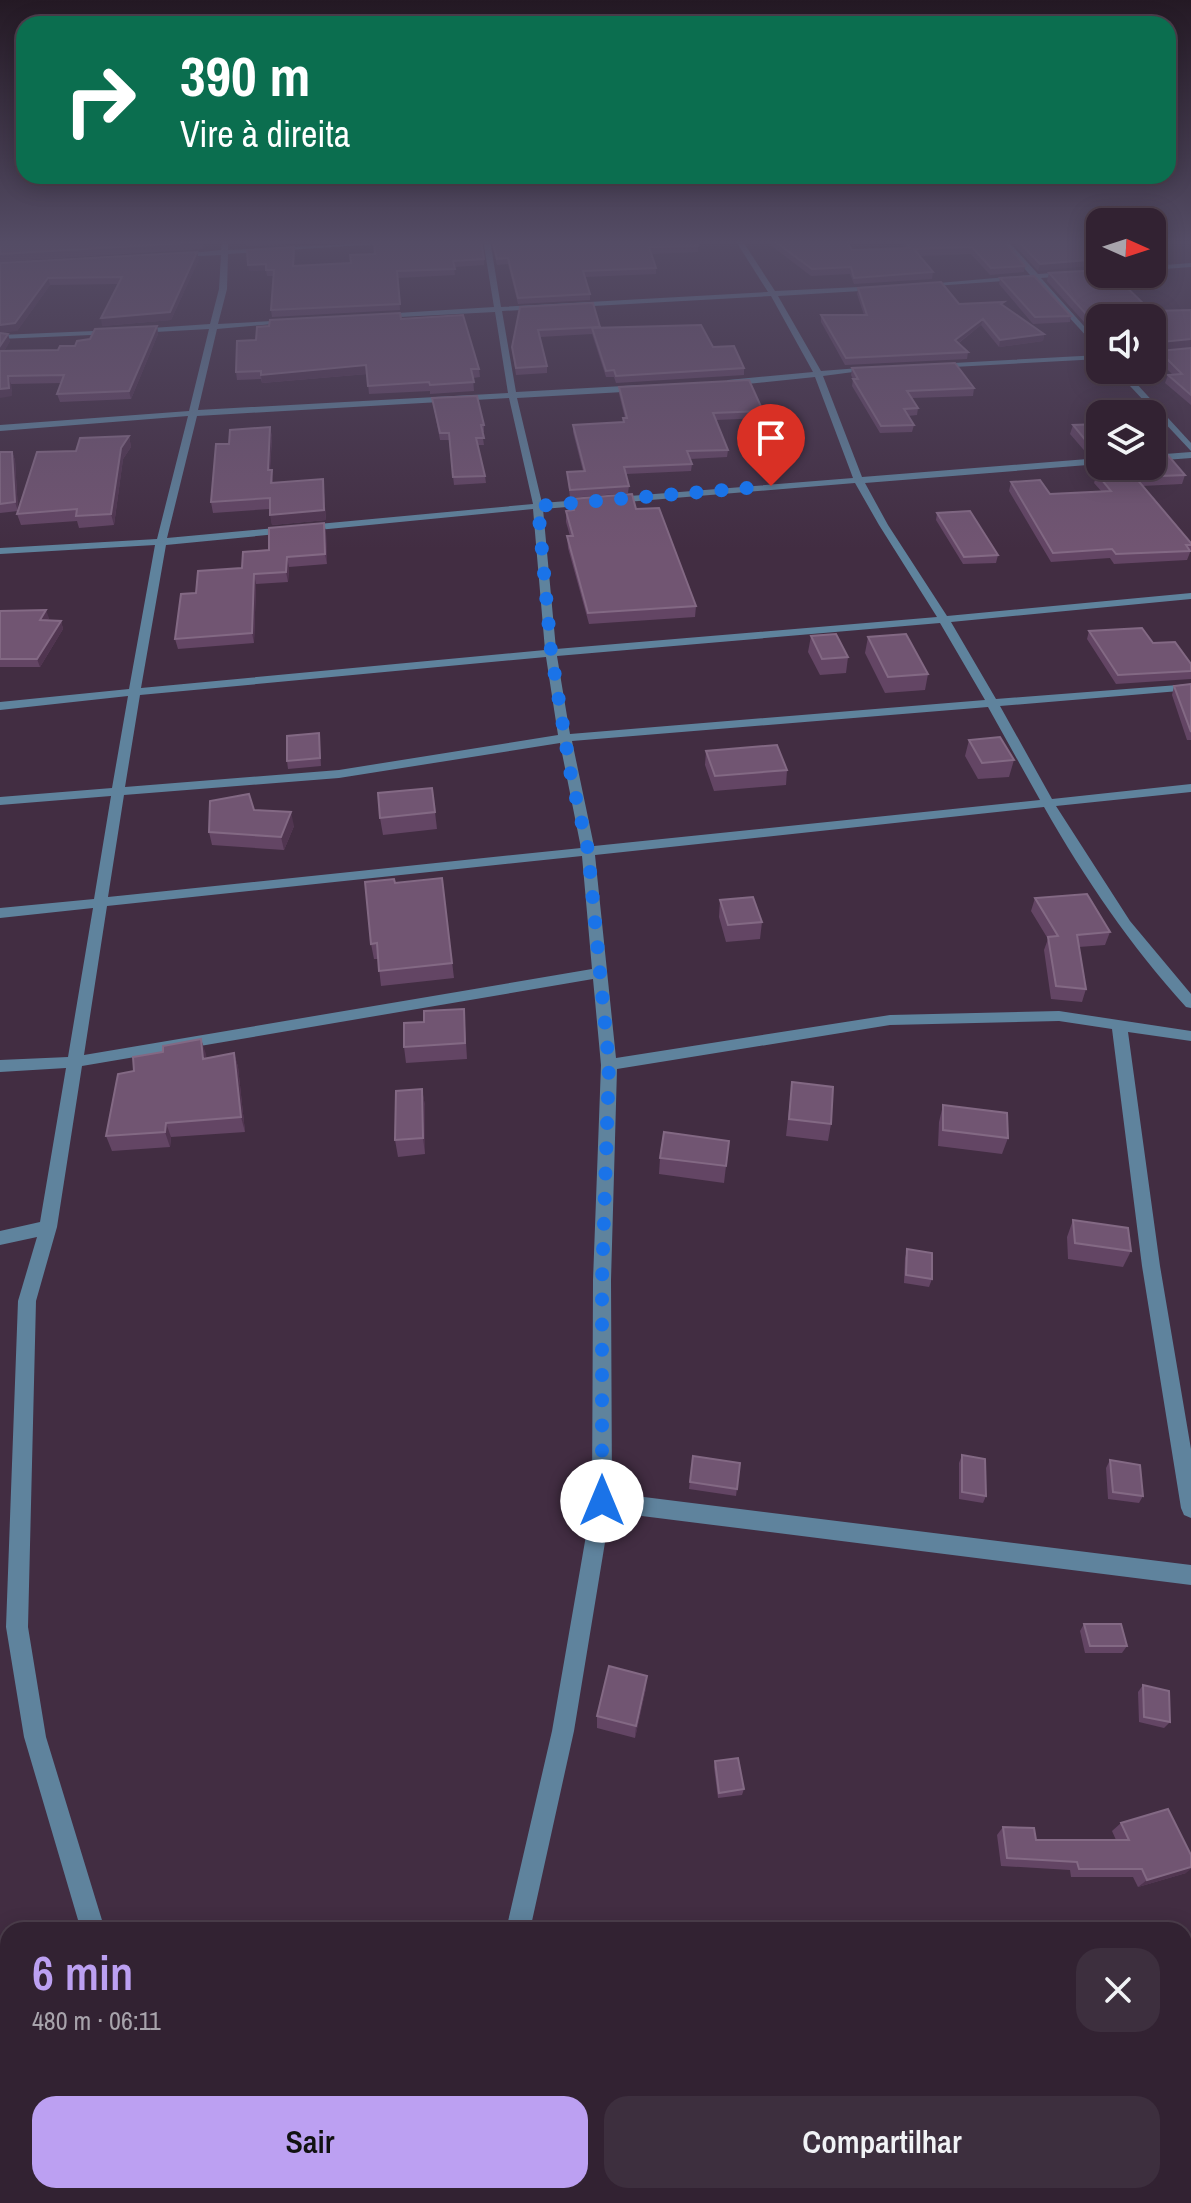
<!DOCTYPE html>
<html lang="pt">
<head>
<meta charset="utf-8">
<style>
	body { margin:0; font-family:"Archivo Narrow",sans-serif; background:#3d2f3e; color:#f1f3f6; height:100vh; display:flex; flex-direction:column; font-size:30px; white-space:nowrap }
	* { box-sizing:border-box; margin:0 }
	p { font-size:26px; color:#a8a4ac }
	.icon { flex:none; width:44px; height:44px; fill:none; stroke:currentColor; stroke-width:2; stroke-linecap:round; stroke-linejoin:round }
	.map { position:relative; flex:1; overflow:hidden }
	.panel { position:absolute; left:0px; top:1922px; width:1192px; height:282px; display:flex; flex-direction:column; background:#322232; border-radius:24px 24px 0 0; box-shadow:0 4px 20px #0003,0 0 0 2px #4d3f4d }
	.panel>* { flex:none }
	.banner { position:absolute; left:16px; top:16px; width:1160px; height:168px; border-radius:24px; box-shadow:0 4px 20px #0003,0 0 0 2px #4d3f4d; background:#0b6e4f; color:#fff; overflow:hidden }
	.needle { width:52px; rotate:93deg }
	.tools { position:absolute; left:1086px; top:208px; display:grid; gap:16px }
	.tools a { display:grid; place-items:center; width:80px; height:80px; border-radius:16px; background:#322232; box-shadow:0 4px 20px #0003,0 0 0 2px #4d3f4d; font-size:40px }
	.pin { position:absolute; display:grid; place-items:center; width:68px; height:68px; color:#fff; margin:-82px -34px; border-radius:50% 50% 50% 0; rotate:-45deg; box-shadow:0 0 8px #0007 }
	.pin .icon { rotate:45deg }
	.me { position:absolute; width:88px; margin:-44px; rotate:0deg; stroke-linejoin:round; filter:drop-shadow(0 0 6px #0008) }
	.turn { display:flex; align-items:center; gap:28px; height:168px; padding:0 32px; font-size:36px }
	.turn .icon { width:104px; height:104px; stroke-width:2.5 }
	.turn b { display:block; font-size:56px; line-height:68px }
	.round { display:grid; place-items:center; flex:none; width:84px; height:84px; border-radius:24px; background:#3d2f3e }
	.summary { display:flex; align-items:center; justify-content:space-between; height:136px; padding:0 32px }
	h1 { font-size:48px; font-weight:600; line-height:60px; color:#bca0f2 }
	.primary-button { display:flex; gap:16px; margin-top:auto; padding:16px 32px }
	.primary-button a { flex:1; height:92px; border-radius:24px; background:#bca0f2; color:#111; font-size:32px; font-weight:600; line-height:92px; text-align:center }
	.primary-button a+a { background:#3d2f3e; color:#f1f3f6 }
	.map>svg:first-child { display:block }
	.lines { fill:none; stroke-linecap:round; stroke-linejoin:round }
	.minor { fill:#5f839d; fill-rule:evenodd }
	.wall { fill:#634564 }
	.shaded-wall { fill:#503550 }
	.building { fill:#715572; stroke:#836984; stroke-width:2 }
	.route { stroke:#1a73e8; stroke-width:14; stroke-dasharray:0 25.2 }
</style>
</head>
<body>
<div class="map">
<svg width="1191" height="2203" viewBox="0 0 1191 2203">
	<rect width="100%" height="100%" fill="#422d42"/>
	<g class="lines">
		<path class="minor" d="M222 240H228V250L438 240 228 254 227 289 218 324 290 320 294 322 217 329 198 410 508 393 495 312 381 318 377 316 381 314 494 307 483 240H490L501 307 768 292 735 240H742L775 291 880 286 877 290 778 296 821 371 872 367 876 369 823 376 862 477 1100 458V464L865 483 888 525 947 616 1191 593V599L951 622 996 699 1191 684V690L1000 706 1052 799 1191 784V792L1056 806 1130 921 1191 994V1008L1186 1007C1130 945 1085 879 1044 807L595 855 616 1058 890 1015 1059 1011 1191 1031V1041L1128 1032 1160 1266 1191 1449V1518L1184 1515 1181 1508 1142 1266 1112 1029 1059 1021 890 1025 617 1069 611 1280 612 1493 1191 1565V1585L610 1512 574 1731 530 1930H506L552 1731 592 1501 593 1280 601 1065 593 979 82 1066 57 1227 36 1301 28 1627 46 1737 105 1930H81L24 1737 6 1627 18 1301 37 1237 0 1245V1231L40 1222 66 1068 0 1072V1060L68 1057 93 908 0 918V908L94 899 111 796 0 805V797L112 788 128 696 0 710V702L129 689 155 545 0 554V548L157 539 188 416 0 431V425L189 411 209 329 137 333 133 331 137 329 210 324 219 289 221 255 177 257 173 255 221 250ZM771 296 813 372 728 380 724 383 728 386 815 377 853 478 542 503 517 398 641 391 645 388 641 385 516 392 502 311ZM509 398 533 504 167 538 197 416ZM855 483 879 525 937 617 556 649 543 509ZM533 509 545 650 141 688 166 545ZM940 623 985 700 570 734 557 656ZM546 657 558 735 339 770 125 787 140 695ZM988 707 1040 800 594 846 572 741ZM560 743 581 848 108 897 124 795 339 778ZM582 856 592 969 84 1055 107 906Z
			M1000 240H1007L1038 274 1100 270V274L1041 278 1100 344V351L1034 279 920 287 916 285 1030 275Z
			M1191 263V267L1152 270V266Z
			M117 330 114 334 0 339V335Z
			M1191 349V353L1152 356V352Z
			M1100 355V359L935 368 931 366 935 364Z
			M1115 370H1124L1191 443V451Z
			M1191 452V458L1152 461V455Z
			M208 2196H238L241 2203H211Z
			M449 2196H477L476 2203H448Z"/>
	</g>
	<path class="wall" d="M0 240 207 241 203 249 0 262Z
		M243 240H296V244L247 246 243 243Z
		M491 240H696L698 246V252L651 254 656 268V274L585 277 590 294V300L518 304 508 264 497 265Z
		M764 240H846L852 250 904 248 898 240H1003L1025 266 1024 272 990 275 971 254 919 256 933 272 932 279 854 284 850 274 811 276Z
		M1010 240H1100L1038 271Z
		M295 253 294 266 351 263 375 254 484 259V265L454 267 455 275 398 278 400 310 272 317 271 310 273 276H267L266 270 249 271Z
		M199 259 171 320 102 326 118 284 50 285 17 331 0 263Z
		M1049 273 1151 311 1191 310V347L1152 351V318H1100V321L1084 322 1047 281Z
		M1000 278 1071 316 1070 322 1033 324 999 284Z
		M858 288 959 304 1004 306 1044 334 1043 341 999 347 981 325 959 343 968 352 967 359 845 365 821 322V315H864L857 294Z
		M520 307 600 328 713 347 744 368V375L616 383 614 377H606L592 334 540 337 547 366V373L516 375 512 347Z
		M401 319 479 369 480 377 473 378 474 391 430 394V391L369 394 367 374 262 383 261 379 237 380 236 372 256 340Z
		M157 326 158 334 131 399 60 402 57 394 61 383 11 384 12 396 0 333 10 341 4 351 58 350Z
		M1191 348V405L1165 383 1168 375 1172 374 1157 359 1159 351Z
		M852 368 974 388 973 396 912 398 918 408 917 415 908 416 914 425 912 432 880 433 852 386 853 379 851 375Z
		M619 387 763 411V418L716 420 728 450 727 457 690 459 692 464 691 471 626 474 629 486 628 493 570 498 567 472 583 471 573 432V425L623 422V418H625L619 394Z
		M432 398 484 425V432H482L484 445H478L485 476 486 483 454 485 449 440H440Z
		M1100 424V456H1089L1070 434 1073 425Z
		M270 427 272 437 270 470H272L273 483 323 479 326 520 272 525 270 509 213 513 211 502 229 444Z
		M129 436 131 447 123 459 114 525 79 528 77 521 21 525 17 514 76 451Z
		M1152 438 1154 452 1153 454 1185 475 1182 484 1142 486 1191 543V550L1187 560 1114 564 1110 558 1051 562 1009 491 1011 482 1050 494 1102 492 1094 483 1097 474 1103 473 1098 467 1100 461V466H1152Z
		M0 452H12L15 460 18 511 0 513Z
		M572 499 636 509 696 606 695 617 589 624 568 548 567 536H570L566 522V511H573Z
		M937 513 998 555 996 563 963 564 936 520Z
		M326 532 327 564 289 567 288 582 256 584 254 643 178 649 175 639 196 593 242 568 269 550Z
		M0 611 49 618 47 621H61L63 629 40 667H0Z
		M1089 631 1153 643 1191 664V679L1116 684 1087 639Z
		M811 636 848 657 846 673 820 675 808 652Z
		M868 637 928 674 925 690 885 693 865 653Z
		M1191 684V740H1187L1172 695 1174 686Z
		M319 733 321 766 288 769 287 761Z
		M969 740 1014 760 1009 777 978 779 965 756Z
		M706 751 787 770 786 785 714 791 705 765Z
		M254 810 294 826 284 850 212 845 209 832Z
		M435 812 437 829 383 835 380 818Z
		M442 878 454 978 381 986 378 959H374L371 944Z
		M1035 898 1110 932 1105 945 1079 947 1086 989 1082 1002 1051 999 1044 950 1048 939 1031 911Z
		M720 900 762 922 760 939 726 942 719 917Z
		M464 1009 467 1059 406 1063 404 1047 424 1022Z
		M201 1039 206 1058 234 1053 238 1067 245 1132 171 1137 170 1147 112 1151 106 1136 134 1071 163 1052Z
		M792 1082 831 1124 828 1141 786 1136Z
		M422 1089 425 1106V1154L398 1157 395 1140Z
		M943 1105 1008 1138 1002 1154 938 1146 939 1122Z
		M729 1141 724 1183 659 1174 660 1158Z
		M1073 1220 1131 1251 1123 1267 1068 1259 1067 1237Z
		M907 1250 932 1279 929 1287 904 1283 905 1258Z
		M962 1455 986 1496 983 1503 959 1499V1463Z
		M693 1456 740 1463 736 1496 689 1489Z
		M1110 1460 1143 1496 1139 1503 1108 1499 1106 1468Z
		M1084 1624 1127 1646 1122 1653H1085L1080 1631Z
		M1143 1685 1170 1722 1164 1728 1139 1722 1138 1692Z
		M646 1688 635 1738 597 1728V1716Z
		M715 1761 744 1789 742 1795 718 1798 714 1767Z
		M1121 1823 1186 1873 1138 1887 1133 1877H1071L1070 1870 1001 1866 997 1835 1003 1827 1036 1840H1116L1112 1831Z
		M1033 2196H1075V2203H1033Z
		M1128 2196 1143 2203H1121L1122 2198Z"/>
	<path class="shaded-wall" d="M203 240 207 241 203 249 202 242Z
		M1162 240H1166L1152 256V252Z
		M197 252 199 259 171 320 102 326 101 318Z
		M1100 259V265L1038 271 1040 264Z
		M266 264 267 270 249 271 248 265Z
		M48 278 50 285 17 331 0 333V325Z
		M983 319 981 325 954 346 955 340Z
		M157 326 158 334 131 399 129 391Z
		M8 334 10 341 0 358V346Z
		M1044 334 1043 341 999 347 1000 340Z
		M1191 339V347L1152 351V343Z
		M366 365 367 374 262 383 261 375Z
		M8 376 11 384 12 396 0 398V389Z
		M270 427 272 437 269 480 268 470Z
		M129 436 131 447 123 459 114 525 111 514 121 448Z
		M12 452 15 460 18 511 15 502Z
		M323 479 326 520 272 525 270 515Z
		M324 523 326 532 327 564 325 554Z
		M287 557 289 567 288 582 286 572Z
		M254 574 256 584 254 643 252 633Z
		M46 610 49 618 43 628 40 620Z
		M61 621 63 629 40 667 37 659Z
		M291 812 294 826 284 850 281 837Z
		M201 1039 206 1054 208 1073 203 1059Z
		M234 1053 238 1067 245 1132 241 1117Z
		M422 1089 425 1106V1154L423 1138Z
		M166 1123 171 1137 170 1147 165 1132Z
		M647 1676 646 1688 635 1738 636 1726Z
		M1191 1867V1869L1186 1873 1138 1887 1147 1880Z"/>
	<path class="building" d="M0 240H203L202 242 0 254Z
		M388 240H481L484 259 453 261 455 269 397 271 400 304 271 310 274 270H266V264L248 265 247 250 294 247 293 266 351 263 350 255 375 254 374 241Z
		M492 240H696L698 246 649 247 656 268 583 271 590 294 518 298 508 258 497 259Z
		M773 240H846L852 250 910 248 904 240H1003L1025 266 991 268 972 247 914 249 933 272 854 278 851 267 812 269Z
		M1017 240H1100V259L1040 264Z
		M1152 240H1162L1152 252Z
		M197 252 170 312 101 318 122 277 48 278 15 323 0 325V263Z
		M1100 270V274H1113L1151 311 1191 310V339L1152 343V318H1127L1122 313 1086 314 1049 273Z
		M1034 276 1071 316 1035 317 1000 278Z
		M941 282 959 304 1004 302 1001 304 1044 334 1000 340 983 319 955 340 968 352 846 358 821 315H867L858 288Z
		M593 303 600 327 538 330 547 366 516 368 512 347 520 307Z
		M400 313 401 319 463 315 479 369H471L474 382 430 385 429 382 368 386 366 365 261 375V371L236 372 237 341 256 340 257 327 269 326 270 320Z
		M701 325 713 347 734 346 744 368 616 376 614 370 606 371 592 328Z
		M157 326 129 391 57 394 64 375 8 376 9 388 0 389V351L58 350 60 346H75L77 341 90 339 95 329Z
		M0 333 8 334 0 346Z
		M1191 348V395L1168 375 1182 374 1159 351Z
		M955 363 974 388 907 391 918 408 904 409 914 425 881 426 853 379H858L852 368Z
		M749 380 763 411 713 413 728 450 687 451 692 464 624 467 629 486 570 490 567 472 585 471 573 425 624 422 623 418H627L619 387Z
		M477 396 484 425H481L484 438H476L485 476 453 477 449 433H440L432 398Z
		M1100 424V447H1091L1073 425Z
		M270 427 268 470H272L271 483 323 479 324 510 270 515V498L211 502 216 444H229L230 430Z
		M129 436 121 448 111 514 76 516 77 509 17 514 37 452 76 451 80 438Z
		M1152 438 1157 443 1152 446Z
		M1152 450 1153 454H1167L1185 475 1135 477 1191 543V545H1186L1190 551 1116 554 1112 549 1053 553 1011 482 1040 480 1050 494 1111 491 1097 474 1113 473 1107 466H1152Z
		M0 452H12L15 502 0 504Z
		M632 494 636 509 659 508 696 606 588 613 567 536H573L566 511 574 510 572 499Z
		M970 511 998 555 964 557 937 513Z
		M324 523 325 554 287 557 286 572 254 574 252 633 175 639 181 594 196 593 198 571 242 568 243 552 269 550V528Z
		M46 610 40 620 61 621 37 659H0V611Z
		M1142 628 1153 643 1175 642 1191 664V671L1118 675 1089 631Z
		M836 634 848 657 822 659 811 636Z
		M906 634 928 674 888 677 868 637Z
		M1191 684V732L1174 686Z
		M319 733 320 758 287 761V736Z
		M1000 737 1014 760 982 763 969 740Z
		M777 745 787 770 715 776 706 751Z
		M432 788 435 812 380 818 378 793Z
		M249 794 254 810 291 812 281 837 209 832 210 801Z
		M442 878 452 963 379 971 377 943 371 944 365 882 394 879 395 883Z
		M1087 894 1110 932 1077 935 1086 989 1056 986 1048 937 1058 936 1035 898Z
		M753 897 762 922 728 925 720 900Z
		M464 1009 465 1043 404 1047V1023L424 1022V1011Z
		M201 1039 203 1059 234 1053 241 1117 166 1123 165 1132 106 1136 118 1074 134 1071 133 1057 163 1052V1046Z
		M792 1082 833 1087 831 1124 789 1119Z
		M422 1089 423 1138 395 1140 396 1091Z
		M943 1105 1007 1113 1008 1138 943 1130Z
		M664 1132 729 1141 726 1166 660 1158Z
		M1073 1220 1128 1228 1131 1251 1075 1243Z
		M907 1249 932 1253V1279L906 1275Z
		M962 1455 985 1459 986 1496 962 1492Z
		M693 1456 740 1463 737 1489 690 1482Z
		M1110 1460 1140 1465 1143 1496 1113 1492Z
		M1084 1624H1121L1127 1646H1090Z
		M609 1666 647 1676 636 1726 597 1716Z
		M1143 1685 1169 1691 1170 1722 1144 1717Z
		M738 1758 744 1789 719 1793 715 1761Z
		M1168 1809 1191 1855V1867L1147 1880 1142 1869H1079L1077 1862 1007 1858 1003 1827 1034 1828 1036 1840H1129L1121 1823Z
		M1038 2196H1075V2203H1038Z
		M1128 2196 1143 2203H1127Z"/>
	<linearGradient id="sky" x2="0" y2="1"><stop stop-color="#241924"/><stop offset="0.44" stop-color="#544c65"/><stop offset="1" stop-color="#544c65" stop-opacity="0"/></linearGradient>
	<rect width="1191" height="549" fill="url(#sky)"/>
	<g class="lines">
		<path class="route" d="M602 1501V1280L609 1065 588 850 571 776 551 651 538 506 771 486"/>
	</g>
</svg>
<div class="tools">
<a><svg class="needle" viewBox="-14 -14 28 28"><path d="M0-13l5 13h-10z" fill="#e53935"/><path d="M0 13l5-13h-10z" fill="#a8a4ac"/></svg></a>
<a><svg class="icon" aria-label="sound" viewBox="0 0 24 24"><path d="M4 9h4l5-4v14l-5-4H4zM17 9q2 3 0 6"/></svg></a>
<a><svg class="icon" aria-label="layers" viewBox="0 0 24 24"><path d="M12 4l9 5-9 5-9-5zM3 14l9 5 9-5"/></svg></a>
</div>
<div class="pin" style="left:771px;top:486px;background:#d93025"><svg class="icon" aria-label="arrive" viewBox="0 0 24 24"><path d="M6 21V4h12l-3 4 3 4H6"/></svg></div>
<svg class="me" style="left:602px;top:1501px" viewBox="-20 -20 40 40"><circle r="19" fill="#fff"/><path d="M0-13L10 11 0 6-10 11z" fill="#1a73e8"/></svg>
<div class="banner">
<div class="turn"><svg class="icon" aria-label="right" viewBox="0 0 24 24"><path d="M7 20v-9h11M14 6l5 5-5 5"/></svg><div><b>390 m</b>Vire à direita</div></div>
</div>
<section class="panel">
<div class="summary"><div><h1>6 min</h1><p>480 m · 06:11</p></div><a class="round"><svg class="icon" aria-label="close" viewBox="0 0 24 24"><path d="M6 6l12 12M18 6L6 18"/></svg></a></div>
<div class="primary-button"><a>Sair</a><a>Compartilhar</a></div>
</section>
</div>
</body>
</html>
